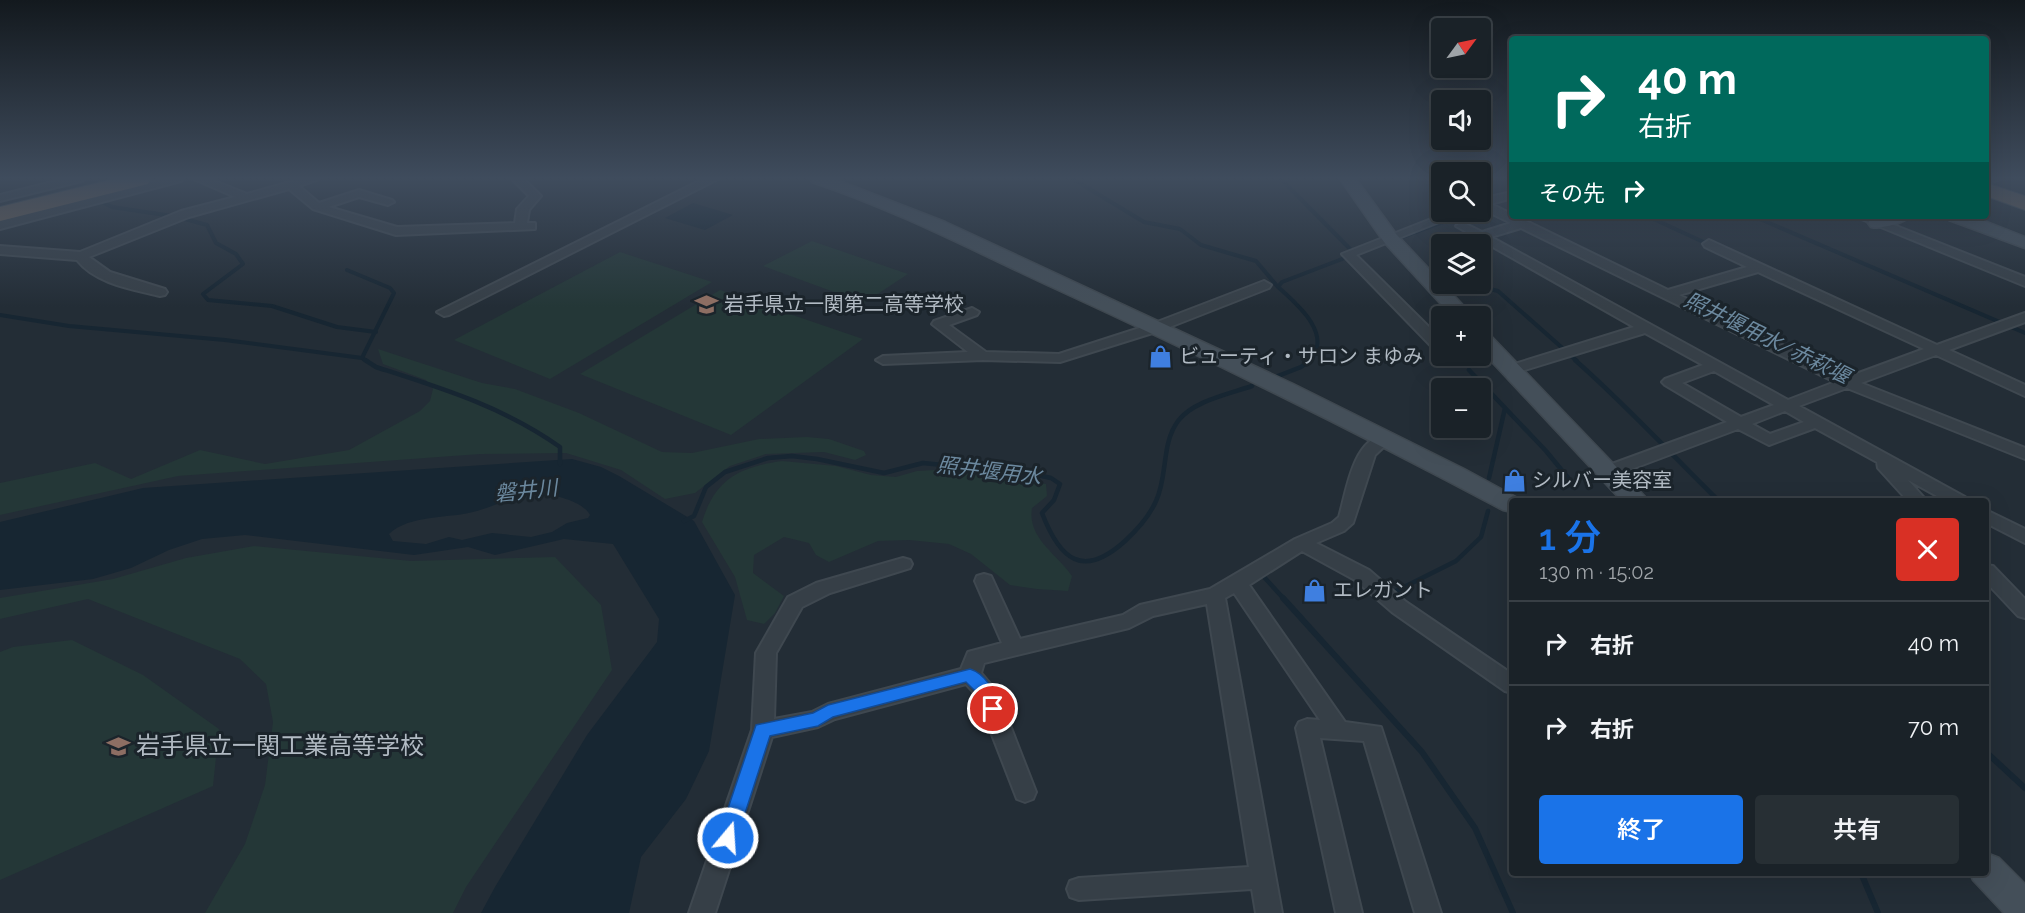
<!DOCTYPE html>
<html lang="ja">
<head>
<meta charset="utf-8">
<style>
	body { margin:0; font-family:Raleway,"Noto Sans JP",sans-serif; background:#272f34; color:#f1f3f6; height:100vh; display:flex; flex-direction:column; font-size:22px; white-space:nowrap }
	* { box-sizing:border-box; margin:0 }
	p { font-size:20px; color:#9fa4a8 }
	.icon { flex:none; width:33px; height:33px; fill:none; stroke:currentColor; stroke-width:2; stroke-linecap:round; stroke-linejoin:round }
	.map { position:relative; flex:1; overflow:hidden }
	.sheet { position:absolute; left:1509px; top:498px; width:480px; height:378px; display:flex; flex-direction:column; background:#1a2228; border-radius:6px; box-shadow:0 6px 24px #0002,0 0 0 2px #383f45 }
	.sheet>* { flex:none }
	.hud { position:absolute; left:1509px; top:36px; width:480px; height:183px; border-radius:6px; box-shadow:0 6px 24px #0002,0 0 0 2px #383f45; background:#00695c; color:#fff; overflow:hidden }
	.needle { width:39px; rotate:57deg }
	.tools { position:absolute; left:1431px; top:18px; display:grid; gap:12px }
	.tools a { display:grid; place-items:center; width:60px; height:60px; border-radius:6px; background:#1a2228; box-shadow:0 6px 24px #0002,0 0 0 2px #383f45; font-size:30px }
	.pin { position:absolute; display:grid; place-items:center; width:51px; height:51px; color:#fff; margin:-26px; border:3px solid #fff; border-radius:50%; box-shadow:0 2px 6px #0007 }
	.me { position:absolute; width:66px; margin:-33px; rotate:18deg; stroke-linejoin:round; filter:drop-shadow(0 0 4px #0008) }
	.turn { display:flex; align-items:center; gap:21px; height:126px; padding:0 30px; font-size:27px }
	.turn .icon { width:78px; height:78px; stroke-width:2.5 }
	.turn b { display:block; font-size:42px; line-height:51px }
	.then { display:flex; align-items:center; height:57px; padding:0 30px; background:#0003; gap:12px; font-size:22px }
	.round { display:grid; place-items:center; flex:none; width:63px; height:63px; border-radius:6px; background:#272f34 }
	.overview { display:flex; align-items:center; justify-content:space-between; height:102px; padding:0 30px }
	h1 { font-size:36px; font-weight:600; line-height:45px; color:#1a73e8 }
	.button { display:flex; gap:12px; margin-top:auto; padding:12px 30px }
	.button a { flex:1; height:69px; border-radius:6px; background:#1a73e8; color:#fff; font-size:24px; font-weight:600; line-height:69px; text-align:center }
	.button a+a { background:#272f34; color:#f1f3f6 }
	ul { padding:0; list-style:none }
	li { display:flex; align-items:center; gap:18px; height:84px; padding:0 30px; border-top:2px solid #383f45 }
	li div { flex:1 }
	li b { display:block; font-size:22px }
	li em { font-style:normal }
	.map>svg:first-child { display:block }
	.green { fill:#243737 }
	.water { fill:#172632; fill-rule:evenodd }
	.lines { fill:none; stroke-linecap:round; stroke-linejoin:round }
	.stream-far2 { stroke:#172632; stroke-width:4 }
	.stream-far1 { stroke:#172632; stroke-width:4.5 }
	.stream { stroke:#172632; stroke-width:6 }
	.street-casing { stroke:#3f4850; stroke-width:4 }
	.secondary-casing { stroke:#3f4850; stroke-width:3 }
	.highway-casing { stroke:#414a51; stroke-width:2 }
	.street { fill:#363f47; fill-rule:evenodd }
	.secondary { fill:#444f59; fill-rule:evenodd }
	.highway { fill:#6c5f54; fill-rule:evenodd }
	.route { fill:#1a73e8; stroke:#114b97; stroke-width:1.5 }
	.labels { text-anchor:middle; stroke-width:6; stroke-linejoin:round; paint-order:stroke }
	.poi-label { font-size:20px; fill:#b1bac3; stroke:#1b242b; text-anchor:start }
	.water-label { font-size:21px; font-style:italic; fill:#6c899f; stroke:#1b242b }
	.near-poi-label { font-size:24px; fill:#b1bac3; stroke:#1b242b; text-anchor:start }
</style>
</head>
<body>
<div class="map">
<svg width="2025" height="913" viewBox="0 0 2025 913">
	<rect width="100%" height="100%" fill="#232d36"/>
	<path class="green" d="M812 241 908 274 864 303 763 266Z
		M620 252 712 282 550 379 454 340Z
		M720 290 863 339 731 435 580 374Z
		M378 349 482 383 515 389 579 413 662 452 692 453 759 439 807 437 829 439 864 451 866 455 855 460 824 452 766 454 730 466 695 493 665 499 621 470 566 453 480 454 178 476 0 515V483L95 463 131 479 200 450 265 464 349 450 420 411 430 401 433 389 426 380 383 364Z
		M782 461 836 466 871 475 896 477 917 471 935 470 1046 484 1047 496 1032 508C1027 538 1057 554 1072 576L1068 591 1037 589 1010 585 971 554 949 544 909 540 878 541 829 562 816 555 809 543 784 537 754 555 753 573 784 596 775 613 764 624 747 620 735 577 702 522C715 479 739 467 782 461Z
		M254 546 411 561 555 557 601 605 612 670 466 887 453 913H205L245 844 265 785 273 722 266 684 240 659 88 599 0 619V598L113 579 186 558Z
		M72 640 143 675 219 729 213 786 0 880V652L13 647Z"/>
	<path class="water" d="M693 203 733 215 705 230 665 218Z
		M572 459 601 467 619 476 694 521 735 595 709 751 686 799 641 857 629 913H481L495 887 587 735 657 642 659 619 613 544 564 539 495 555 468 547 414 555 245 535 202 539 169 550 131 568 93 579 0 590V522L143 488ZM535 493C551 494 582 500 590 515L588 518 567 523 552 532 531 537 492 533 462 540 449 537 426 544 393 541 389 534C410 514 450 519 477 511 497 505 515 496 535 493Z"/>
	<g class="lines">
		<path class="stream-far2" d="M1073 179 1144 222 1180 229 1201 245 1256 261 1278 287
			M1281 179 1355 254
			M100 201 112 207 172 216
			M1647 216 1710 245
			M1753 216 2025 333
			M185 219 207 225 216 243 236 254 243 264 203 294 208 300 272 306 337 327 376 332
			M1394 240 1470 212
			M347 270 390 288 394 293 362 358 367 361
			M1429 271 1442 276
			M1470 284 1498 291 1577 361
			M0 315 69 326 225 340 362 358
			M1310 361C1333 334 1298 305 1278 287L1282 282 1350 256"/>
		<path class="stream-far1" d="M365 360 376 367C441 388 504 407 560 447V464
			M1575 360C1625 404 1671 454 1719 501
			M1469 370 1546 451 1569 479
			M1278 376 1301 367 1311 360
			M1489 478 1505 408
			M684 521 694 516 706 487 725 472 768 458 792 456 817 459 884 473 923 463 1033 474 1051 478 1060 484 1054 500 1042 513C1060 560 1083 579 1125 541 1138 529 1149 517 1156 501 1168 476 1161 444 1178 421 1193 401 1229 394 1252 386
			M1264 577 1285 600
			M1392 593 1456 561 1481 537 1488 511"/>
		<path class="stream" d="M1283 598 1422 752 1475 828 1513 913
			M1986 752 2025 788
			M1861 873 1878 913"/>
		<defs>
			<path id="street" d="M64 179H84L82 181 0 201V195Z
				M164 179H183L181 181 0 229V221Z
				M194 179H210L247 194 301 179H319L299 186 319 203 359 190 392 200 394 202 388 205 359 197 329 207 397 227 515 223 517 209 529 196 512 179H524L541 196 529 210 527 223H535V229L396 235 313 209 289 189 189 217 89 257 110 272 165 289 167 292 165 295 160 296C132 289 96 284 77 260L0 254V246L80 252 181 211 235 197Z
				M703 179H718L449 315 444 316 437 312Z
				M1429 179H1442V185Z
				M1986 179H2000L1986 184Z
				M1512 192V198L1491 204 1668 290 1747 267 1705 247 1703 244 1709 240 1937 345 2025 313V322L1949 350 2025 385V396L1936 355 1861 383 2025 448V459L1847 388 1799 406 1965 497 1968 501H1946L1908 480 1927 501H1908L1878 468 1877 462 1815 428 1769 445 1738 429 1613 476H1601L1599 472 1601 468 1727 422 1665 385 1662 382 1665 379 1703 365 1645 333 1515 373H1505L1503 370 1505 367 1634 327 1456 226 1462 222 1482 232 1511 223 1480 208V199ZM1521 228 1835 382 1788 400 1491 237ZM1758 272 1924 349 1848 377 1679 295ZM1714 371 1774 405 1741 417 1682 383ZM1785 411 1804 422 1770 434 1752 424Z
				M1449 212H1464L1356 255 1442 340V353L1437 352 1342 254Z
				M1854 216H1871L2025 277V286Z
				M1264 281 1271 285 1269 288 1162 330 1060 362 983 360 883 364 876 360 883 356 968 352 932 324 934 321 972 308 979 312 977 315 949 325 986 352 1059 354 1152 324Z
				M1384 434 1392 439 1375 455 1353 523 1344 531 1316 543 1369 570 1406 602 1512 674V693L1505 691 1392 612 1355 580 1302 551 1249 585 1345 722 1381 727 1441 913H1415L1364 741 1320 738 1362 913H1336L1296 728 1299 722 1307 719 1320 720 1234 593 1225 598 1282 913H1256L1252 889 1079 900 1070 897 1067 889 1070 881 1079 878 1249 867 1207 604 1153 616 1129 628 984 663 981 673 997 692 1036 792 1033 799 1025 802 1017 799 977 696 966 684 835 719 818 727 772 737 715 913H689L752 730 756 653 788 597 816 583 903 558 910 560 912 564 910 568 830 593 802 607 776 653 774 719 812 712 828 704 961 669 968 652 1002 643 975 581 977 576 984 574 991 576 1020 639 1123 615 1140 605 1210 589 1295 539 1332 523 1339 517C1347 490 1352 442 1384 434Z
				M1986 510 2025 529V543L1986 523Z
				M1986 565 1993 566 2025 599V618L2018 616 1986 582Z"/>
			<path id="secondary" d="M810 179H834L945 222 1293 384 1464 469 1523 501H1512V512L1503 510C1355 431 1206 358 1054 288 974 251 896 210 812 182Z
				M1340 179H1356L1396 234 1473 316H1452L1384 242Z
				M1882 216H1910C1903 224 1881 229 1871 227L1868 223 1871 219Z
				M1946 216H1971L2025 237V248L1949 220Z
				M1480 330 1487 332 1649 501H1622L1480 349Z
				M1986 853 1999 858 2025 884V913H2004L1973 880 1970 873H1986Z"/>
			<path id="highway" d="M114 179H151L148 184 0 221V207Z
				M1986 183 2025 196V210L1986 196Z"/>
		</defs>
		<use href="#street" class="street-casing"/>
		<use href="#secondary" class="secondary-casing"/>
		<use href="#highway" class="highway-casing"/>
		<use href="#street" class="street"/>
		<use href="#secondary" class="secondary"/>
		<use href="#highway" class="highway"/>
	</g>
	<linearGradient id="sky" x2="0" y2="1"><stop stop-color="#13191e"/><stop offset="0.58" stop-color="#3f4c5d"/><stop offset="1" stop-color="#3f4c5d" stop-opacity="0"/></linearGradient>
	<rect width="2025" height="307" fill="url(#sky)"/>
	<path class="route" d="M970 669C987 674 995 694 1002 709L999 714 993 716 987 714 979 695 966 682 833 717 818 726 770 736 737 838 734 844 728 847 721 844 718 838 756 725 813 713 828 705Z"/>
	<defs>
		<symbol id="school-bare" viewBox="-9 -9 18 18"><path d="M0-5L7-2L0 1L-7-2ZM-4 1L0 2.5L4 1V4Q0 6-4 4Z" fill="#8d6e63" stroke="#1b242b" stroke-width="2.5" paint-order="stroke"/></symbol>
		<symbol id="shop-bare" viewBox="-9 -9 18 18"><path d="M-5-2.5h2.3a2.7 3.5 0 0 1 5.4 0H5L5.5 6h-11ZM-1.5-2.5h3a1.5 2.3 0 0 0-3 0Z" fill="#3f7fe0" stroke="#1b242b" stroke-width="2.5" paint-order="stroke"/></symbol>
	</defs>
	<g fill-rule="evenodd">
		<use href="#school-bare" x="690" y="288" width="33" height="33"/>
		<use href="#shop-bare" x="1144" y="340" width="33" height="33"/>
		<use href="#shop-bare" x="1498" y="464" width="33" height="33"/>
		<use href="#shop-bare" x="1298" y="574" width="33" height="33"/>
		<use href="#school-bare" x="102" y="730" width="33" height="33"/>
	</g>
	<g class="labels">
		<g class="poi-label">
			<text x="724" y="311">岩手県立一関第二高等学校</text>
			<text x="1179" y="363">ビューティ・サロン まゆみ</text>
			<text x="1532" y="487">シルバー美容室</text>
			<text x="1333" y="597">エレガント</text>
		</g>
		<g class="water-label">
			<text transform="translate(1767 338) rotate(26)" y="7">照井堰用水/赤萩堰</text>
			<text transform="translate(989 471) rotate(7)" y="7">照井堰用水</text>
			<text transform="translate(526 491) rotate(-6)" y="7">磐井川</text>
		</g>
		<g class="near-poi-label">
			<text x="136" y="754">岩手県立一関工業高等学校</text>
		</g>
	</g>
</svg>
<div class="tools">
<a><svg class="needle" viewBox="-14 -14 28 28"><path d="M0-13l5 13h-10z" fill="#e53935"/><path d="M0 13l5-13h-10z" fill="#9fa4a8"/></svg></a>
<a><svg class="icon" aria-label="sound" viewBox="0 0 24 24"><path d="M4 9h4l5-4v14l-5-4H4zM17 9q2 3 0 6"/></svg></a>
<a><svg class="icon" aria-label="search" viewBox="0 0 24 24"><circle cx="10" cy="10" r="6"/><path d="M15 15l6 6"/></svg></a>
<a><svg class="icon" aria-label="layers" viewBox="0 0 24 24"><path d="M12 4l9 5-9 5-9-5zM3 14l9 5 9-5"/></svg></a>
<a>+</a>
<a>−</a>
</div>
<div class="pin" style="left:993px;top:709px;background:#d93025"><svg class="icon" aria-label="arrive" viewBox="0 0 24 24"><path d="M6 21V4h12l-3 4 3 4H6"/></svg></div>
<svg class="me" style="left:728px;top:838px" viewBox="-20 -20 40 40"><circle r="17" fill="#1a73e8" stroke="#fff" stroke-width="3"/><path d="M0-11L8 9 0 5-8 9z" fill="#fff"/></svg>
<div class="hud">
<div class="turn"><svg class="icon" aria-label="right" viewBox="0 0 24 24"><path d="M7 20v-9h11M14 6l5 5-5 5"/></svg><div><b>40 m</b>右折</div></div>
<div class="then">その先<svg class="icon" aria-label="right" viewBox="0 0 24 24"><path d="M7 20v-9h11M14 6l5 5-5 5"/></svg></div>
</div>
<section class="sheet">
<div class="overview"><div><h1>1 分</h1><p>130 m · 15:02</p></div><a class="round" style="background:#d93025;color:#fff"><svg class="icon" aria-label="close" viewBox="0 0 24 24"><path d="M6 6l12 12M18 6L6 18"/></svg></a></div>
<ul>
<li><svg class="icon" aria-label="right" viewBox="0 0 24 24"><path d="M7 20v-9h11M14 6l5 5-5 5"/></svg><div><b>右折</b></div><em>40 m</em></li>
<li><svg class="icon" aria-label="right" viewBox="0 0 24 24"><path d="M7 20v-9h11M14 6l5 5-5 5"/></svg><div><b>右折</b></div><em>70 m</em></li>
</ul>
<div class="button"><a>終了</a><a>共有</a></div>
</section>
</div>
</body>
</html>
